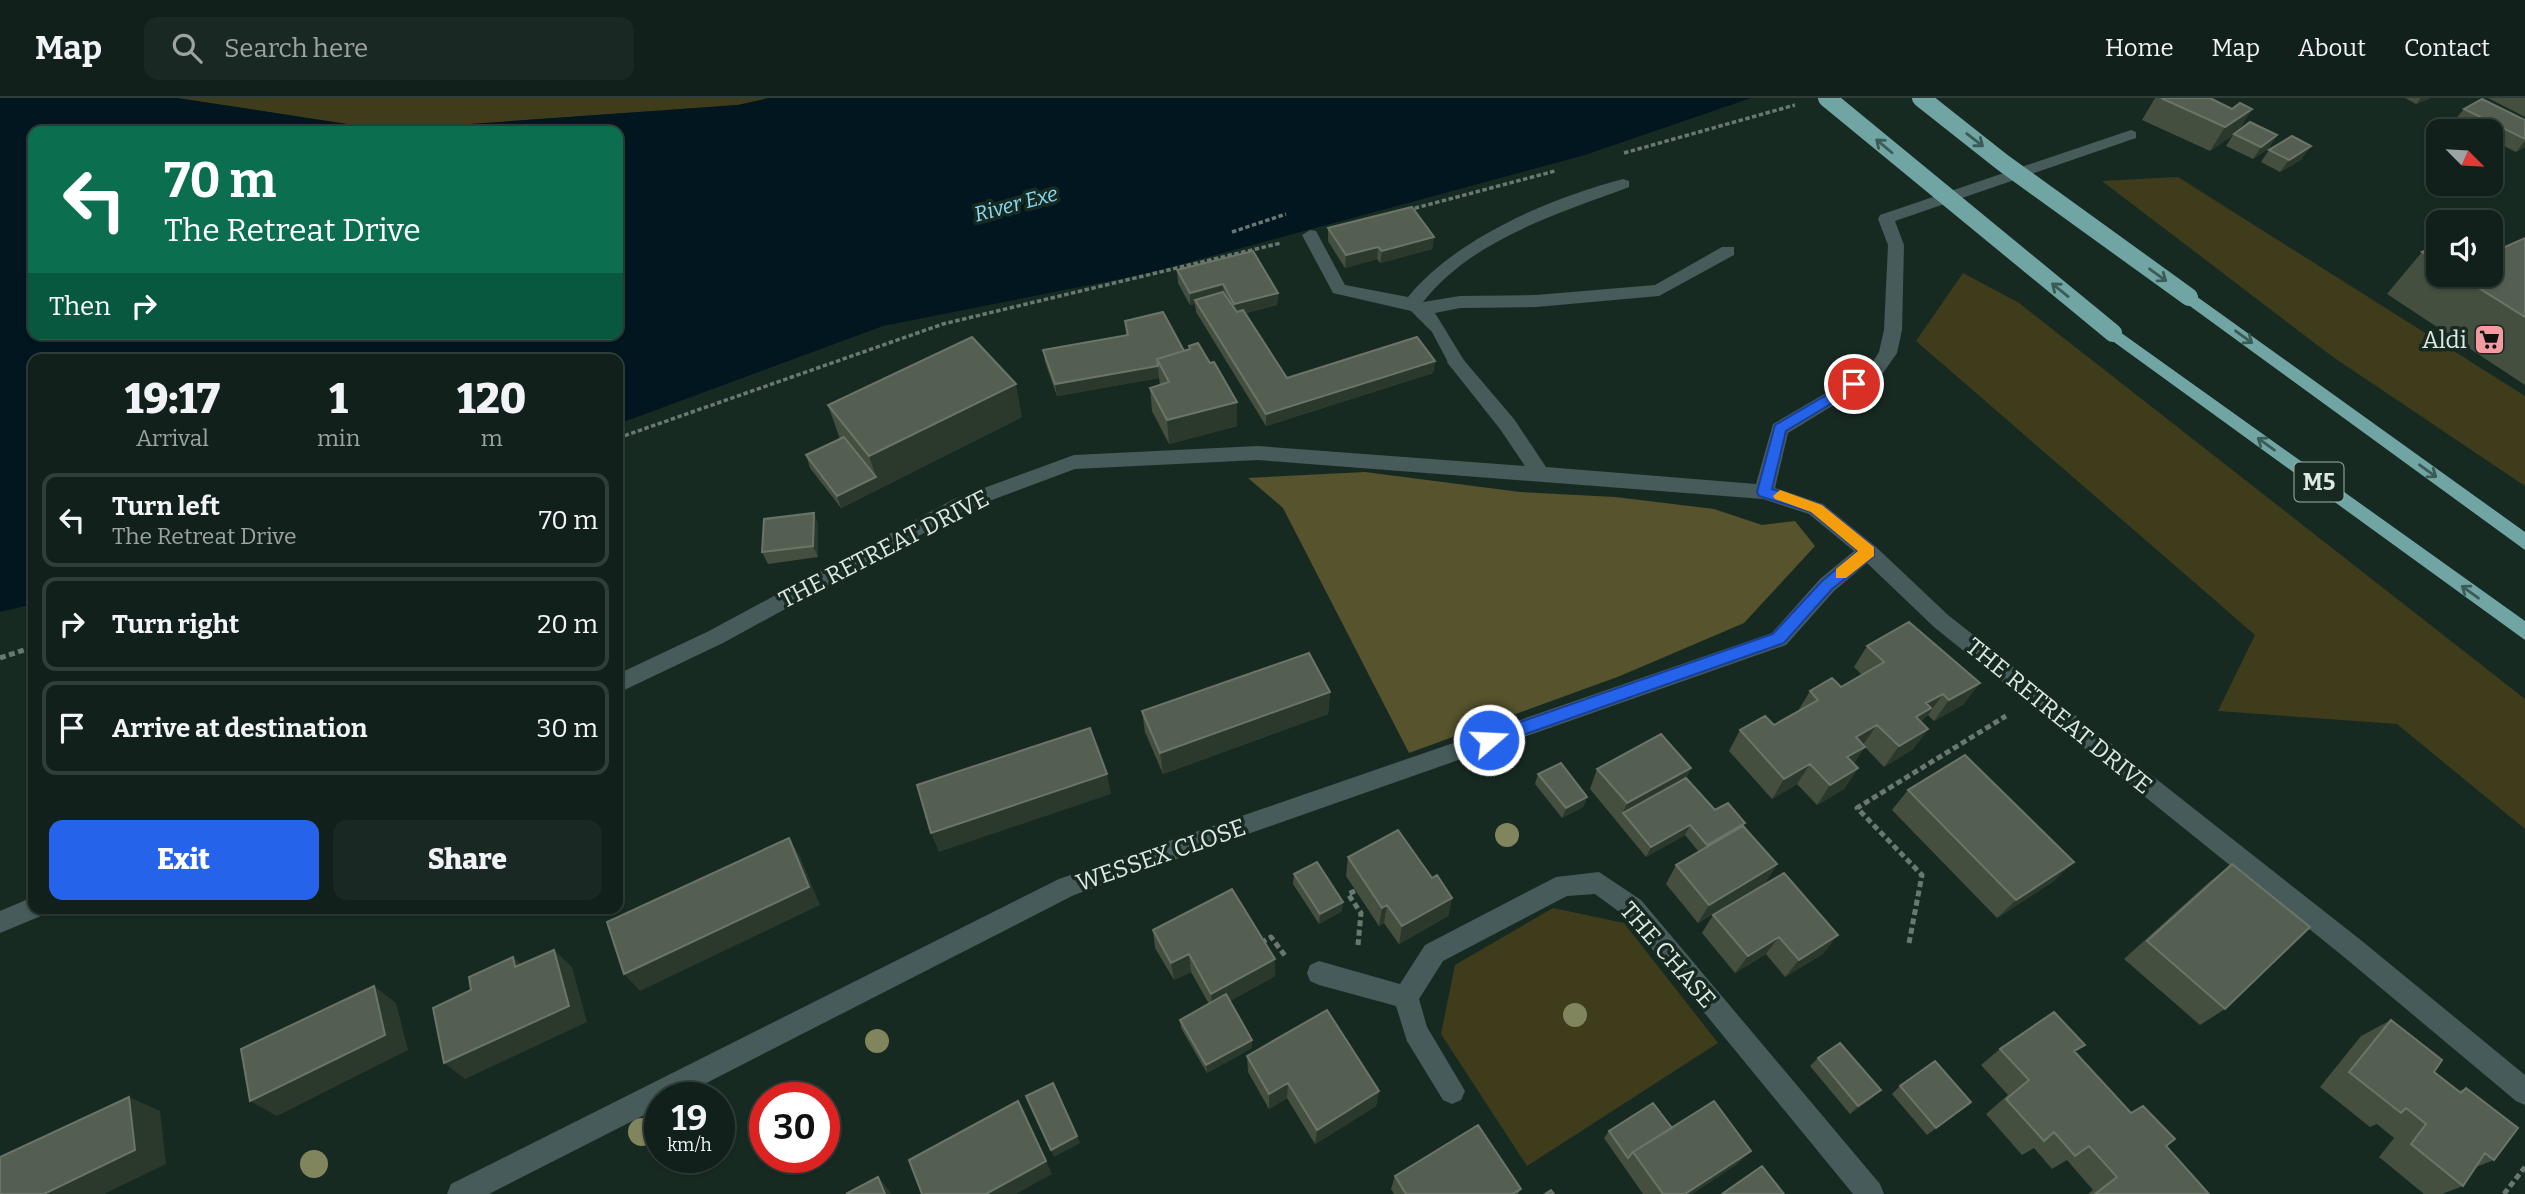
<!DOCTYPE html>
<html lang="en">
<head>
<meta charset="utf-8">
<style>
	body { margin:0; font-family:Bitter,serif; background:#1a2823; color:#f1f3f6; height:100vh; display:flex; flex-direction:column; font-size:26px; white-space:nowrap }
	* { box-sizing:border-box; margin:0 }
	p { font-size:23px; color:#9ca3a2 }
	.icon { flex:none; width:38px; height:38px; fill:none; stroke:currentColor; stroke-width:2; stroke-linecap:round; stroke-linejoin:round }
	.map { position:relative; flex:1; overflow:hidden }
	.side { position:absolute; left:28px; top:256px; width:595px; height:560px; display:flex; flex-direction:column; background:#11201a; border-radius:14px; box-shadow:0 2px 5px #0004,0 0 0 2px #303e39 }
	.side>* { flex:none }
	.hud { position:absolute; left:28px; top:28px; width:595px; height:214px; border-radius:14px; box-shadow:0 2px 5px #0004,0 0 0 2px #303e39; background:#0b6e4f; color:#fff; overflow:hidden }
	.needle { width:46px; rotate:114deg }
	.fabs { position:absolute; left:2426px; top:21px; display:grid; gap:14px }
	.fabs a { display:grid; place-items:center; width:77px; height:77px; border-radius:14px; background:#11201a; box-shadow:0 2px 5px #0004,0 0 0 2px #303e39; font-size:35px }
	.speed { position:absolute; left:644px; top:984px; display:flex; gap:14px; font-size:35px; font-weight:700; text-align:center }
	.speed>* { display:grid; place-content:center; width:91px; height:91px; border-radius:50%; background:#11201a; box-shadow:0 2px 5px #0004,0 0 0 2px #303e39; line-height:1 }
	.speed small { font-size:18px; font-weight:400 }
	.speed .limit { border:10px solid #d22; background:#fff; color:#111 }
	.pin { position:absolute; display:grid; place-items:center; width:60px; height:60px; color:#fff; margin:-30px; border:4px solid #fff; border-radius:50%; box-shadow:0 2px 7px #0007 }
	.me { position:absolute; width:77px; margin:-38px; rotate:71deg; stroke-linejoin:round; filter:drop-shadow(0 0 5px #0008) }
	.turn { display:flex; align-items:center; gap:24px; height:147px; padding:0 21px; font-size:32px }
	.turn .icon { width:91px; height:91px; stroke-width:2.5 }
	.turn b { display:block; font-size:49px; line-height:60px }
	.then { display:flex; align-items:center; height:66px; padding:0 21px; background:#0003; gap:14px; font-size:26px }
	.eta { display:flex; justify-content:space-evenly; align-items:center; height:119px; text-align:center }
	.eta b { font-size:42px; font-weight:800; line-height:49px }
	.button { display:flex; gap:14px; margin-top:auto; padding:14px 21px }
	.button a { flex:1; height:80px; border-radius:14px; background:#2563eb; color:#fff; font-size:28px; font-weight:800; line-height:80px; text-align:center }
	.button a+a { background:#1a2823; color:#f1f3f6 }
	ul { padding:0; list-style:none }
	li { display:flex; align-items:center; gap:21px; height:94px; margin:0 14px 10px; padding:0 7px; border:4px solid #303e39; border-radius:14px }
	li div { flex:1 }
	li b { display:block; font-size:26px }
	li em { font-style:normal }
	header { display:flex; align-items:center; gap:42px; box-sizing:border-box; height:98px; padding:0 35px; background:#11201a; border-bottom:2px solid #303e39 }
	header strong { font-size:33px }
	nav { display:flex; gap:38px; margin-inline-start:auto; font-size:24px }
	.search { width:490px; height:63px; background:#1a2823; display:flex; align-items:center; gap:18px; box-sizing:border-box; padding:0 24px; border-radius:14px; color:#9ca3a2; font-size:26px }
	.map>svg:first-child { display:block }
	.green { fill:#3f3c1c }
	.forest { fill:#56532d }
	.water { fill:#01161e; fill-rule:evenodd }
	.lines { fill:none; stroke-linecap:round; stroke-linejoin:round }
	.path-far1 { stroke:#697972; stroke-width:3.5; stroke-dasharray:4.5 2.5; stroke-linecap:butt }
	.path { stroke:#697972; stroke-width:5; stroke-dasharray:6 3.5; stroke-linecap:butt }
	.lane { fill:#475b5b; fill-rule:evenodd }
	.street { fill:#475b5b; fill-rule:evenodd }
	.highway { fill:#70a5a4; fill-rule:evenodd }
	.highway-bridge { stroke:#70a5a4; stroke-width:18 }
	.tree { fill:#80855d }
	.wall { fill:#444f3f }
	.shaded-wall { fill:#2b392c }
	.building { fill:#555f51; stroke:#6a7468; stroke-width:2 }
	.oneway { stroke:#3b5b56 }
	.route { fill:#2563eb; stroke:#184099; stroke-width:2 }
	.slow { fill:#f59e0b }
	.labels { text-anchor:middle; stroke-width:7; stroke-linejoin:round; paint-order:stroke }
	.far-water-label { font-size:21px; font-style:italic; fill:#8cd9f6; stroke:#172a22 }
	.shield { fill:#172a22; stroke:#a2afa8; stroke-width:2 }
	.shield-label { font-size:23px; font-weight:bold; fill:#dde8e2 }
	.poi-label { font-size:24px; fill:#dde8e2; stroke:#172a22; text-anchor:end }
	.street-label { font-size:24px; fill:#dde8e2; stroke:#172a22 }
</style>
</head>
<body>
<header>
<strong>Map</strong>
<div class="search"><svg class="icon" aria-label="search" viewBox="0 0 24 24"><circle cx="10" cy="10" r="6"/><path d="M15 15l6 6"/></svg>Search here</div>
<nav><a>Home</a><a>Map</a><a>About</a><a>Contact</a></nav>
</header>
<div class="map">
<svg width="2525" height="1096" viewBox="0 0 2525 1096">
	<rect width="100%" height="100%" fill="#172a22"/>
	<path class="green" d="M177 0H769L738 7 386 32Z
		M2178 79 2525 298V388L2333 259 2102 83Z
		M1963 175 2019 205 2525 601V731L2397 626 2218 613 2255 537 1916 243Z
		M1553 810 1624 825 1718 945 1527 1068 1441 936 1455 867Z"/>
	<path class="forest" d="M1365 374 1520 394 1615 399 1714 411 1762 427 1795 423 1815 448 1744 525 1620 578 1409 655 1283 410 1248 380Z"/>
	<path class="water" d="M0 0H177L386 32 738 7 769 0H1751L1585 57 1145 176 883 228 618 326V261H33V506L0 514ZM33 33H618V236H33Z"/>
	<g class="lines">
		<path class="path-far1" d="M1624 55 1795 7
			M1408 112 1555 73
			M1232 134 1286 116
			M618 340 943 226 1281 145"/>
		<path class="path" d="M0 560 33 549
			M1355 793 1348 796 1361 815 1358 847
			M1261 845 1271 839 1286 859
			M1909 845 1922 777 1857 710 2006 618
			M2504 1096 2525 1069"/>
		<path class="lane" d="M1623 81 1629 83V89C1555 117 1473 141 1423 204L1460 198 1536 197 1655 187 1722 149H1734V157L1659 198 1536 209 1460 210 1435 215 1465 264 1456 270 1450 268 1432 234 1411 213 1333 195 1302 137 1310 132 1316 133 1345 187 1408 199C1456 140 1550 100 1623 81Z"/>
		<path class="street" d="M2131 32 2136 34V40L1895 123 1904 147 1902 232 1897 255 1881 278 1788 335 1775 390 1823 406 1875 448 1948 517 2362 843 2525 977V1007L2516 1003 2344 859 1934 529 1867 465 1834 493 1786 547 1074 797 679 999H660V1009L489 1096H447L451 1086 1059 781 1772 535 1820 481 1854 453 1809 416 1763 401 1258 362 1075 371 968 411 723 545 618 595V576L709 533 954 401 1074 357 1258 348 1525 368 1500 331 1450 268 1447 264 1450 260H1462L1514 321 1546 369 1756 386 1773 326 1869 270 1879 254 1884 232 1888 147 1878 121 1880 117Z
			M1599 774 1641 802 1880 1086 1884 1096H1853L1625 818 1595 796 1567 798 1443 863 1419 901 1427 929 1465 993 1461 1002 1452 1006 1443 1002 1407 943 1396 908 1319 887 1310 883 1307 875 1310 867 1319 863 1400 886 1425 847 1556 779Z
			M33 799V810H45L41 818 0 835V813Z"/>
		<path class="highway" d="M2189 193 2525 434V452L2183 203 2180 199Z
			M2113 229 2525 523V542L2107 239 2104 235 2107 231Z"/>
		<path class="highway-bridge" d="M1827 0 2113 235
			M1921 0 2002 64 2189 199"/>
	</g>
	<g class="tree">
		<circle cx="1507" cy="737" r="12"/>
		<circle cx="1575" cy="917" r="12"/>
		<circle cx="877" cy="943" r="12"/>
		<circle cx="642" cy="1034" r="14"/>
		<circle cx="314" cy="1066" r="14"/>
	</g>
	<path class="wall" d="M2155 0H2210L2232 11H2252L2237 34 2277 37 2269 50 2253 61 2226 48 2233 37 2210 53 2142 22Z
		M2405 0H2431L2416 6Z
		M2488 0H2525V19Z
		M2464 11 2525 22V49L2516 54 2490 41V33H2474L2454 23Z
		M2269 52 2302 61 2280 74 2261 64Z
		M1328 130 1434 139 1432 151 1380 165 1377 161 1345 170 1328 143Z
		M2525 140V287L2387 196 2422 154 2438 147V177H2490L2496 153Z
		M1177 172 1278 195 1277 207 1246 215 1287 280 1435 263 1433 275 1266 328 1196 214 1195 206 1190 207 1178 185Z
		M1125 223 1184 253 1189 252V248L1210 265 1237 304V328L1169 346 1152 313 1150 290 1160 287 1159 280 1057 298 1045 264 1043 252 1126 237Z
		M828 307 1022 319 841 410 810 370 806 357 840 341Z
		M814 415 818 427V459L768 466 762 454Z
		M1867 548 1964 606 1934 623 1928 617 1925 619 1921 624 1928 631 1913 651 1884 669 1865 649 1854 665 1858 670 1844 691 1817 707 1797 686 1772 701 1729 653 1740 632 1774 627 1798 613 1810 593 1841 589 1862 577 1854 569Z
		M1330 594 1328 616 1163 676 1145 634 1142 613Z
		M1691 670 1686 680 1715 712 1743 728 1777 766 1765 785 1698 825 1666 786 1676 767 1699 754 1685 737 1646 759 1590 691 1597 671Z
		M1538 676 1587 699 1583 709 1562 720 1535 686Z
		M1908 692 2054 783 1997 820 1892 712Z
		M1348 759 1432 780 1452 800 1448 818 1399 846 1384 825 1379 828 1346 778Z
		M2232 766 2225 911 2200 927 2124 861 2208 785Z
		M1294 776 1342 813 1319 826 1293 786Z
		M1713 817 1824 855 1785 879 1766 856 1735 875 1702 835Z
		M1153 832 1275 878 1230 903 1252 950 1207 975 1181 930 1180 922 1209 906 1191 874 1174 882 1155 850Z
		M2391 922 2434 974 2459 993 2466 990 2494 1062 2476 1069 2463 1088 2442 1096H2424L2379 1059 2394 1040 2377 1026 2370 1029 2320 989 2361 938Z
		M2000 951 2075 954 2131 1015 2166 1048 2209 1096H2088L2093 1092 2067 1062 2052 1071 2034 1050 2022 1057 1986 1016 2008 997 1981 967Z
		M1247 958 1379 993 1376 1008 1315 1046 1287 1000 1269 1011 1248 974Z
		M1818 960 1872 1000 1850 1016 1810 968Z
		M1900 988 1971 1004 1927 1037 1892 996Z
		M1672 1030 1751 1053 1737 1066 1692 1096H1643L1604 1040 1609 1033Z
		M1395 1078 1521 1091 1518 1096H1394L1391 1091Z"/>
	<path class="shaded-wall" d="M2421 0H2431L2416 6Z
		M2252 11 2236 35 2210 53 2225 29Z
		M2277 37 2269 50 2253 61 2261 49Z
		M2525 43V49L2516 54Z
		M2311 48 2302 61 2280 74 2289 62Z
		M1434 139 1432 151 1380 165 1382 153Z
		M1378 149 1377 161 1345 170 1346 157Z
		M1223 186 1224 199 1195 202V206L1190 207V195Z
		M1278 195 1277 207 1234 218V206Z
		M1435 263 1433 275 1266 328V316Z
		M1158 268 1159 280 1057 298 1055 286Z
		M1016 286 1022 319 841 410 837 398 876 379 869 358Z
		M1237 304V328L1169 346 1167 322Z
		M814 415 818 427V459L813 448Z
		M1980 585 1964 606 1934 623 1949 602Z
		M1330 594 1328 616 1163 676 1160 655Z
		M1943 596 1928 617 1925 619 1916 631 1901 640 1926 605Z
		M1877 627 1863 647 1856 639Z
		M1928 631 1913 651 1884 669 1899 648Z
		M1865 649 1851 669 1847 659Z
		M1810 666 1797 686 1772 701 1784 681Z
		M1691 670 1681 690 1623 715 1627 705Z
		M1858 670 1844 691 1817 707 1830 687Z
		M1107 676 1111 696 939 754 931 735Z
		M1587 699 1583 709 1562 720 1566 710Z
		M1745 725 1739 735 1702 757 1707 747Z
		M1690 727 1685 737 1646 759 1651 749Z
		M789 740 800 759 820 807 640 893 624 876Z
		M2074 764 2054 783 1997 820 2016 802Z
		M1777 766 1765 785 1698 825 1709 807Z
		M1452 800 1448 818 1399 846 1402 828Z
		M1343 804 1342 813 1319 826 1320 816Z
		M1387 807 1384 825 1379 828 1382 810Z
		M1838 837 1824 855 1785 879 1799 862Z
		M1779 839 1766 856 1735 875 1748 858Z
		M554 852 572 869 587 924 465 981 444 965Z
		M1189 856 1191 874 1174 882 1171 865Z
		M513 859 532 876 515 869Z
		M1275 861V878L1212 913 1211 896Z
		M374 888 396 905 408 952 277 1018 250 1003Z
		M1252 942V950L1207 975 1206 967Z
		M1288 985 1287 1000 1269 1011V996Z
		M1881 992 1872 1000 1850 1016 1858 1008Z
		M1379 993 1376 1008 1315 1046 1317 1032Z
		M129 999 160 1013 166 1066 104 1096H44Z
		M1077 1038 1080 1045 1054 1059 1051 1052Z
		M1751 1053 1737 1066 1692 1096H1685Z
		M1046 1063 1052 1076 1016 1096H986Z
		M878 1079 889 1092 891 1096H885Z"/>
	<path class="building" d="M2161 0H2210L2232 11 2240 5 2252 11 2225 29Z
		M2482 1 2525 22V41L2464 11Z
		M2250 24 2277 37 2261 49 2234 36Z
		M2292 38 2311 48 2289 62 2269 52Z
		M1412 109 1434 139 1382 153 1378 149 1346 157 1328 130Z
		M2525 140V219L2458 177H2490V150L2496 153Z
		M2438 147V164L2422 154Z
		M1253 153 1278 195 1234 206 1223 186 1190 195 1177 172Z
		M1223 194 1237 214 1243 212 1287 280 1417 239 1435 263 1266 316 1195 202Z
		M1163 214 1184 253 1157 261 1158 268 1055 286 1043 252 1128 237 1125 223Z
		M972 239 1016 286 869 358 828 307Z
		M1198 245 1210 265 1214 264 1237 304 1167 322 1150 290 1169 284 1157 261 1190 251 1189 248Z
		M844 339 876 379 837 398 806 357Z
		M814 415 813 448 762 454 764 421Z
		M1909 524 1980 585 1949 602 1943 596 1926 605 1931 610 1916 619 1928 631 1899 648 1877 627 1856 639 1865 649 1847 659 1858 670 1830 687 1810 666 1784 681 1740 632 1765 618 1774 627 1818 602 1810 593 1832 580 1841 589 1884 564 1867 548Z
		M1309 555 1330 594 1160 655 1142 613Z
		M1090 630 1107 676 931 735 917 687Z
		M1661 636 1691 670 1627 705 1597 671Z
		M1965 657 2074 764 2016 802 1908 692Z
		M1561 665 1587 699 1566 710 1538 676Z
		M1686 680 1715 712 1728 705 1745 725 1707 747 1690 727 1651 749 1623 715Z
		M1743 728 1777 766 1709 807 1676 767Z
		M1398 732 1432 780 1437 777 1452 800 1402 828 1387 807 1382 810 1348 759Z
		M789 740 809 789 624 876 607 824Z
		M1317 764 1343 804 1320 816 1294 776Z
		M2232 766 2310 829 2225 911 2147 843Z
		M1784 775 1838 837 1799 862 1779 839 1748 858 1713 817Z
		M1232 791 1275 861 1211 896 1189 856 1171 865 1153 832Z
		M554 852 569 908 444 965 433 910 471 892 469 879 513 859 515 869Z
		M374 888 385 937 250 1003 241 951Z
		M1226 896 1252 942 1206 967 1180 922Z
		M1327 912 1379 993 1317 1032 1288 985 1269 996 1247 958Z
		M2054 914 2085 947 2074 953 2131 1015 2143 1008 2175 1041 2166 1048 2209 1096H2095L2117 1079 2089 1048 2075 1058 2054 1034 2044 1043 2006 1001 2029 982 2000 951Z
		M2391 922 2442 962 2434 974 2461 995 2466 990 2518 1030 2494 1062 2485 1055 2463 1088 2411 1046 2426 1026 2406 1010 2401 1015 2349 974Z
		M1840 945 1881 992 1858 1008 1818 960Z
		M1935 963 1971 1004 1936 1030 1900 988Z
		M1053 985 1077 1038 1051 1052 1026 998Z
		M129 999 135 1052 44 1096H0V1059Z
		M1018 1003 1046 1063 986 1096H922L909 1062Z
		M1714 1003 1751 1053 1685 1096H1663L1633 1054Z
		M1653 1005 1672 1030 1633 1054 1628 1060 1609 1033Z
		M1478 1027 1521 1091 1512 1096H1406L1395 1078Z
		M1762 1068 1784 1096H1722Z
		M878 1079 885 1096H846Z
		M1551 1092 1554 1096H1545Z"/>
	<defs><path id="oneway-shaft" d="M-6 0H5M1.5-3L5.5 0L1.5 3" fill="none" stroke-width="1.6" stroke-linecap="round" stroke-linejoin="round" transform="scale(1.75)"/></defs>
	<g class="oneway">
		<use href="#oneway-shaft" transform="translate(1975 42) rotate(38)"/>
		<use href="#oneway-shaft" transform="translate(1884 48) rotate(-140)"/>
		<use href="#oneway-shaft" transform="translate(2158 177) rotate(36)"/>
		<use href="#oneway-shaft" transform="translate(2060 192) rotate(-141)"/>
		<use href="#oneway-shaft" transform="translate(2244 239) rotate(36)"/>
		<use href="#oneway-shaft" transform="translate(2266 346) rotate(-144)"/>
		<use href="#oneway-shaft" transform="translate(2428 373) rotate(36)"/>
		<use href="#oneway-shaft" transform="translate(2470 494) rotate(-144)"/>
	</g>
	<path class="route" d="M1854 281 1859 282V289L1786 333 1772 391 1822 407 1874 449V458L1832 491 1784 545 1489 649 1483 647V637L1773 536 1822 483 1858 453 1811 414 1759 398 1757 394 1775 327Z"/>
	<path class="slow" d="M1780 392 1822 407 1874 449V458L1846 480H1836V471L1858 453 1811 414 1775 401 1773 398Z"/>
	<defs>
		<symbol id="supermarket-square" viewBox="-11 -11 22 22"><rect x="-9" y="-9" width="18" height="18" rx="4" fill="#f49aa1" stroke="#172a22"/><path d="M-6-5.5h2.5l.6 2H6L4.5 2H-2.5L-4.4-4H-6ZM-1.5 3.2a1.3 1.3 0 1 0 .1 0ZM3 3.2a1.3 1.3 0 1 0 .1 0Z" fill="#111"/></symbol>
	</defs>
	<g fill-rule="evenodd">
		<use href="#supermarket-square" x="2472" y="224" width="35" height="35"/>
	</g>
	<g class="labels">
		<g class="far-water-label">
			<text transform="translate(1016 106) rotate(-15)" y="7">River Exe</text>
		</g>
		<rect class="shield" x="2294.5" y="364.5" width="49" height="39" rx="5"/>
		<g class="shield-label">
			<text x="2319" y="392">M5</text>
		</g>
		<g class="poi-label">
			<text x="2467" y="250">Aldi</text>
		</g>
		<g class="street-label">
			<text transform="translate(884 451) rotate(-27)" y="8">THE RETREAT DRIVE</text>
			<text transform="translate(2059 618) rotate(39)" y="8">THE RETREAT DRIVE</text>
			<text transform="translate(1161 757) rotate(-19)" y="8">WESSEX CLOSE</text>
			<text transform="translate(1668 857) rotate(49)" y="8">THE CHASE</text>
		</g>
	</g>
</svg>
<div class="fabs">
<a><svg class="needle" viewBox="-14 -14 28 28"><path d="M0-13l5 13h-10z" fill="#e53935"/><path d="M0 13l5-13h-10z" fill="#9ca3a2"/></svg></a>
<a><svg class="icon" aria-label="sound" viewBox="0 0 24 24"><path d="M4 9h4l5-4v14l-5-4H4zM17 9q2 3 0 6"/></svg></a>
</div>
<div class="speed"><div>19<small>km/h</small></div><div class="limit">30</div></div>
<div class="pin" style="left:1854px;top:286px;background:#d93025"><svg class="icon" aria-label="arrive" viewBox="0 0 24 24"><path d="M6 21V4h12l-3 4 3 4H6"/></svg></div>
<svg class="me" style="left:1489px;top:642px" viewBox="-20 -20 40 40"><circle r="17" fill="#2563eb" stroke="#fff" stroke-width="3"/><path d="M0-11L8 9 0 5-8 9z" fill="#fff"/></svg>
<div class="hud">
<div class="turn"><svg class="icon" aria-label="left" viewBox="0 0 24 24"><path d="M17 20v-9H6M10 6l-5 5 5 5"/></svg><div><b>70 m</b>The Retreat Drive</div></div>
<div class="then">Then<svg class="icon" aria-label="right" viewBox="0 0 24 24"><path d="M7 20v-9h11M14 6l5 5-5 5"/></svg></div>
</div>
<section class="side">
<div class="eta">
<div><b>19:17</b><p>Arrival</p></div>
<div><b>1</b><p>min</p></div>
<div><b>120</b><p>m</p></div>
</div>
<ul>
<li><svg class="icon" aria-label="left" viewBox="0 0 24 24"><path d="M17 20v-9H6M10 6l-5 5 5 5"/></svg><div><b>Turn left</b><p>The Retreat Drive</p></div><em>70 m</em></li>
<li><svg class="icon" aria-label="right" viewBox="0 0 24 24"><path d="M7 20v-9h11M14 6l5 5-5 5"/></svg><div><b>Turn right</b></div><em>20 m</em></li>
<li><svg class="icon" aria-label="arrive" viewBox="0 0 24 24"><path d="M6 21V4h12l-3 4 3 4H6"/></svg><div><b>Arrive at destination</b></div><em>30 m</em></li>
</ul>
<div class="button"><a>Exit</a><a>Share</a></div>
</section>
</div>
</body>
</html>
